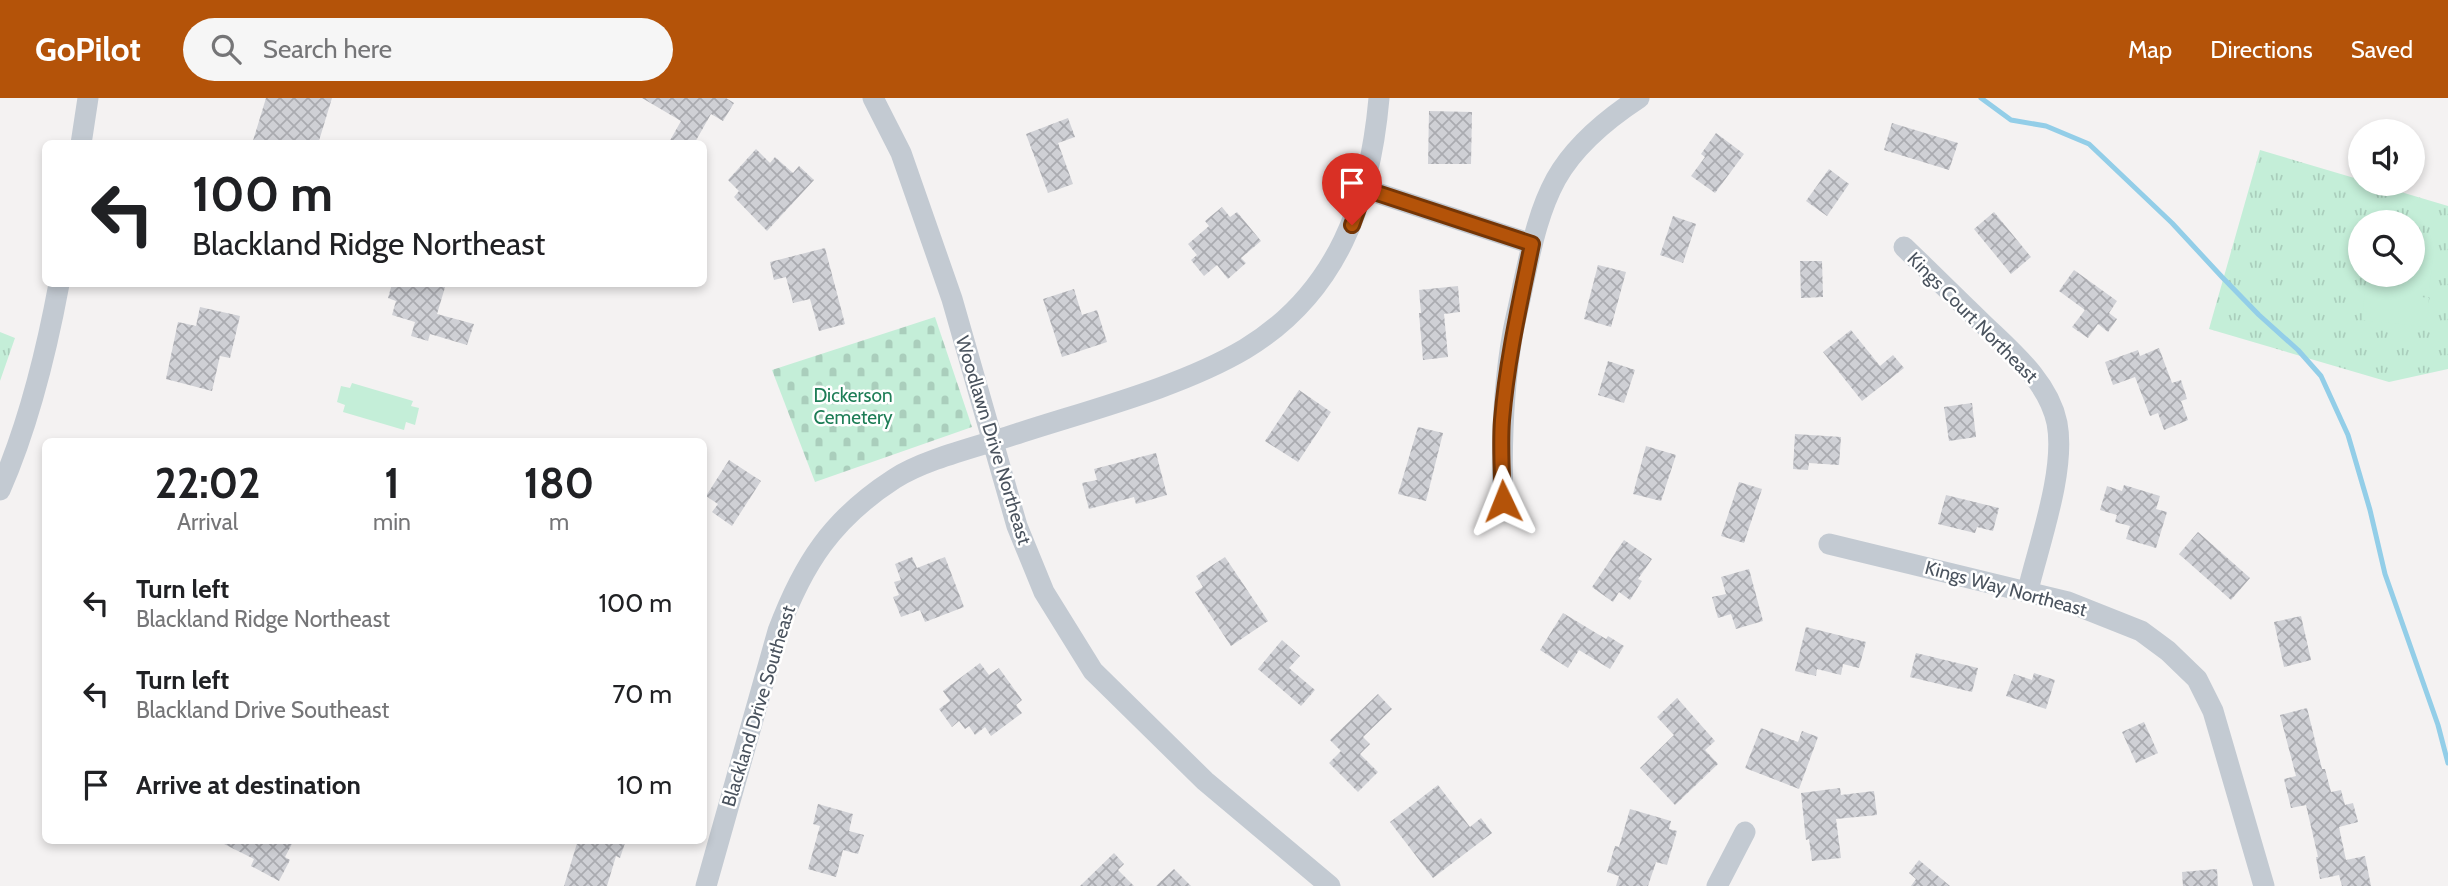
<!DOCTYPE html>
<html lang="en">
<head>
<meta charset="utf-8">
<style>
	body { margin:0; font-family:Cabin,sans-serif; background:#f6f6f6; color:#202124; height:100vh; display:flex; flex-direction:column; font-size:26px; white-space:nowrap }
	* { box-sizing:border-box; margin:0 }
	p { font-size:23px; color:#757577 }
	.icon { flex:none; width:38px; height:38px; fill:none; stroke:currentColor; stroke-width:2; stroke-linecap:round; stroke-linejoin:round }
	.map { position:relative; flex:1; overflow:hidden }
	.drawer { position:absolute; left:42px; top:340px; width:665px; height:406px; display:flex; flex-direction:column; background:#fff; border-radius:10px; box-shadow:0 4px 10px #0003 }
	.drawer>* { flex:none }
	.guide { position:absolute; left:42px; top:42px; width:665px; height:147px; border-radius:10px; box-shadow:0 4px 10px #0003; background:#fff; color:#202124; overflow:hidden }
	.tools { position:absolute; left:2348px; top:21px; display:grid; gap:14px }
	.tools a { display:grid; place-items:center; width:77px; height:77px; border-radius:50%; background:#fff; box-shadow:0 4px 10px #0003; font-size:35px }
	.pin { position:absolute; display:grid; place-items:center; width:60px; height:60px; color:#fff; margin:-72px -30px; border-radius:50% 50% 50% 0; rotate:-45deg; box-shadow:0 0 7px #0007 }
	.pin .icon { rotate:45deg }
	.me { position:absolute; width:77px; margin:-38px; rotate:358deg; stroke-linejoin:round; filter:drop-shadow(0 0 5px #0008) }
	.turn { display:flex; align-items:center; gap:24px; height:147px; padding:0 35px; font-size:32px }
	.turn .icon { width:91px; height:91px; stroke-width:2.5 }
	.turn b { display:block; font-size:49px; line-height:60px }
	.eta { display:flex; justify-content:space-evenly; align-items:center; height:119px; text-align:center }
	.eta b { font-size:42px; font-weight:700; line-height:49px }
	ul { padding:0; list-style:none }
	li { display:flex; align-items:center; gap:21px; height:91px; padding:0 35px }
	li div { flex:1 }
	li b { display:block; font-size:26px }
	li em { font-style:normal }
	header { display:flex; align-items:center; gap:42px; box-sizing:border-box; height:98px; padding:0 35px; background:#b45309; color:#fff }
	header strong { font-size:33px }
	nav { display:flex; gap:38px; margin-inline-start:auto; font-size:24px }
	.search { width:490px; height:63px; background:#f6f6f6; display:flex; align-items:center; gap:18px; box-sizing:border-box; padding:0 24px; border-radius:38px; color:#757577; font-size:26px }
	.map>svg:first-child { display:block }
	.grass { fill:url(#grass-tufts); fill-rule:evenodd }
	.cemetery { fill:url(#cemetery-stones) }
	.pitch { fill:#c4eed8 }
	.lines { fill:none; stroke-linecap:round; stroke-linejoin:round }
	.stream { stroke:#93cee8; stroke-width:5 }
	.building { fill:url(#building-cross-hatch) }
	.minor { stroke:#c3cad2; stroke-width:21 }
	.route-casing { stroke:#753606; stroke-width:18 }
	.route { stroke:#b45309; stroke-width:12 }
	.labels { text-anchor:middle; stroke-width:5; stroke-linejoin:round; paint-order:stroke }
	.street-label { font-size:19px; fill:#4a535e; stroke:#fff }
	.park-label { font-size:19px; fill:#1d7d56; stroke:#fff }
</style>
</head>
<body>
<header>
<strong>GoPilot</strong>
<div class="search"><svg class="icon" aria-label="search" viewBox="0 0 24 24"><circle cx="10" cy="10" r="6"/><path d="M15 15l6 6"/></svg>Search here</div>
<nav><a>Map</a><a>Directions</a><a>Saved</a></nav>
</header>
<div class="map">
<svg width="2448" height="788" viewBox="0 0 2448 788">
	<defs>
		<pattern id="grass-tufts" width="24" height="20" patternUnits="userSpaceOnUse" patternTransform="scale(1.75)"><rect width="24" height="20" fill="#c4eed8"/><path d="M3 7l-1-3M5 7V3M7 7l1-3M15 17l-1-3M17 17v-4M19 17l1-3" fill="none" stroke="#aacebc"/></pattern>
		<pattern id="cemetery-stones" width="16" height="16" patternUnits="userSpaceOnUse" patternTransform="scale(1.75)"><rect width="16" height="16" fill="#c4eed8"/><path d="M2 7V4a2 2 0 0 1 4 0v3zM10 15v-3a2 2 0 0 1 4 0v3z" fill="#aacebc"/></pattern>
		<pattern id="building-cross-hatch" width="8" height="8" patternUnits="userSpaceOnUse" patternTransform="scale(1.75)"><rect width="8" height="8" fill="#cfd0d5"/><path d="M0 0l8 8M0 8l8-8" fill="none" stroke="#aaabb0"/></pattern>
	</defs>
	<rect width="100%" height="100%" fill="#f4f2f2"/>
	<path class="grass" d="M2260 52 2361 82V86H2374L2448 108V271L2389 284 2209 231ZM2361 124H2413V177H2361Z
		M0 234 15 240 0 283Z"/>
	<path class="cemetery" d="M935 219 972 329 815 384 772 272Z"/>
	<path class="pitch" d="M2413 159 2433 161 2429 191 2366 183 2367 177H2413Z
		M2365 192 2429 200 2426 229 2362 222Z
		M352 285 413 303 411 308 419 310 415 327 406 324 404 332 343 314 345 307 337 304 341 288 350 290Z"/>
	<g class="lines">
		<path class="stream" d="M1981 0 2011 22 2046 28 2089 46 2172 125 2222 179 2259 217 2298 252 2321 278 2348 337 2370 412 2385 476 2438 627 2448 665"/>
	</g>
	<path class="building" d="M266 0H332L318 46H252Z
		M642 0H726L734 5 723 23 711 16 694 46H668L681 23Z
		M1429 13 1472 14 1471 66H1428Z
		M1068 20 1075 39 1058 45 1073 86 1048 95 1026 36Z
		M1892 25 1958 45 1949 72 1884 52Z
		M1716 35 1744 56 1715 95 1691 78 1705 59 1701 56Z
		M756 51 770 65 775 59 793 75 799 68 814 82 767 133 734 99 739 93 728 82Z
		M1829 71 1849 86 1827 118 1806 103Z
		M1222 109 1230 119 1237 114 1261 143 1241 160 1246 165 1228 181 1217 167 1204 178 1191 162 1197 157 1188 146 1209 128 1205 123Z
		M1994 114 2031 159 2011 176 1974 131Z
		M1673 118 1696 126 1683 165 1660 157Z
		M825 150 845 226 819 233 810 201 793 205 786 179 774 182 770 164Z
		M1800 163H1822L1823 199 1801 200Z
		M1598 167 1626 174 1611 229 1584 221Z
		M2074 172 2117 203 2109 215 2117 221 2108 234 2098 226 2088 240 2072 229 2085 212 2059 193Z
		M392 186H446L437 216 474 226 467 247 430 236 428 243 411 238 415 224 392 217 396 203 388 200Z
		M1458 188 1460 214 1444 216 1448 259 1423 262 1419 215H1421L1419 192Z
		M1074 191 1082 217 1097 212 1107 244 1062 259 1043 201Z
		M200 209 240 218 230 260 220 258 212 293 166 281 178 224 196 228Z
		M1851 232 1880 268 1893 257 1904 270 1862 303 1823 254Z
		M2159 250 2172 285 2181 282 2187 301 2181 303 2188 322 2164 332 2158 315 2150 318 2135 279 2113 287 2105 264 2138 252 2140 258Z
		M1608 263 1635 272 1624 305 1598 297Z
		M1299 292 1331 314 1298 364 1265 343Z
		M1972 305 1976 339 1949 343 1944 309Z
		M1418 329 1443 335 1426 403 1398 396Z
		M1795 336 1841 339 1839 367 1809 365 1808 372 1793 371Z
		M1646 348 1676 357 1661 403 1633 396Z
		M1156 355 1167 397 1136 406 1134 399 1089 411 1082 385 1097 382 1094 371Z
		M729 362 761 383 732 428 712 414 718 406 706 398Z
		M1739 384 1762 391 1744 445 1721 438Z
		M2124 387 2160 398 2156 411 2167 414 2156 450 2126 441 2130 428 2115 424 2117 417 2100 412 2107 388 2122 393Z
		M1946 397 1999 410 1993 433 1977 429 1975 435 1938 426Z
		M2198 434 2250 480 2231 502 2179 456Z
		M1624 442 1652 461 1638 481 1642 483 1630 502 1619 494 1613 504 1592 489Z
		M912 459 917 470 945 459 964 509 925 524 920 512 901 519 893 499 899 497 894 484 901 482 895 466Z
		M1225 459 1268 523 1231 548 1195 494 1203 489 1196 478Z
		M1749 471 1763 523 1736 531 1731 516 1718 520 1712 499 1726 496 1721 479Z
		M1563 515 1606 541 1608 538 1624 548 1610 571 1579 552 1568 570 1540 552Z
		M2301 518 2311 562 2284 569 2274 524Z
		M1806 529 1866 544 1859 570 1843 566 1841 577 1817 571 1816 578 1795 573Z
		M1282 542 1300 558 1289 570 1315 592 1301 608 1258 571Z
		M1916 555 1978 570 1972 594 1910 579Z
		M980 565 989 577 999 570 1022 602 1016 607 1022 615 991 638 985 629 975 637 969 628 965 631 959 623 952 629 939 611 950 603 943 593Z
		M2034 575 2055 582 2046 611 2006 598 2014 576 2032 582Z
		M1378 596 1392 611 1363 639 1370 646 1360 656 1378 674 1358 694 1329 665 1341 653 1330 642Z
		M1677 600 1715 643 1705 652 1718 666 1675 707 1640 670 1674 637 1657 619Z
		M2307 610 2322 671H2325L2331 694 2341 692 2345 707 2353 705 2358 724 2339 729 2346 762 2365 758 2371 788H2342L2339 777 2320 781 2316 759H2318L2306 707 2291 710 2284 681 2296 678 2280 617Z
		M2144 624 2158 655 2136 665 2122 634Z
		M1761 630 1798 644 1802 633 1818 639 1799 691 1745 670Z
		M1438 687 1470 729 1481 720 1492 735 1433 780 1390 724Z
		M1840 690 1841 697 1874 693 1877 717 1836 721 1841 760 1812 763 1809 741 1806 742 1801 695Z
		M818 706 853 716 849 733 864 737 858 756 843 752 836 779 808 771 820 728 813 726Z
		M1630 711 1671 723 1669 731 1677 733 1667 767 1656 764 1648 788H1616L1619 778 1607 774 1615 748 1619 749Z
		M216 742H294L285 759 290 762 279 783 251 768 254 761Z
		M578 742H626L620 760 616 758 607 788H564Z
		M1114 755 1124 766 1118 772 1134 788H1080Z
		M1919 762 1950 788H1911L1916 781 1909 775Z
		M1174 771 1191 788H1156Z
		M2217 771 2218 788H2183L2182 774Z"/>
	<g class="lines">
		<path class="minor" d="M873 0 901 55 952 201 1017 428 1044 494 1093 573 1205 683 1330 788
			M81 46 88 0
			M1365 91 1532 146
			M1904 149C1929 173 1953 197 1977 220 2007 250 2048 281 2057 325 2066 372 2039 446 2028 492
			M0 392C29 326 46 256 59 186
			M1503 403C1501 346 1503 290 1513 234 1516 218 1520 203 1523 187 1531 151 1538 114 1556 81 1575 47 1607 21 1639 0
			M1829 446 2068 504 2141 533 2168 553 2197 581 2213 613 2264 788
			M706 788 778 533C803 466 832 421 894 381 925 361 977 349 1013 337 1086 313 1179 290 1245 251 1338 195 1370 102 1379 0
			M1717 788 1745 734"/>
	</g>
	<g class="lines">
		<defs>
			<path id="route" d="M1352 127 1365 91 1532 146C1520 205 1507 262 1502 322 1500 349 1502 376 1503 403"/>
		</defs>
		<use href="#route" class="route-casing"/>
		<use href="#route" class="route"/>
	</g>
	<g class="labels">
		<g class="street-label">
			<text transform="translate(1973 219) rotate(45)" y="7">Kings Court Northeast</text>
			<text transform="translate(994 342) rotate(73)" y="7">Woodlawn Drive Northeast</text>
			<text transform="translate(2006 490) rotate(15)" y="7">Kings Way Northeast</text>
			<text transform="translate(758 608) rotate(-73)" y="7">Blackland Drive Southeast</text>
		</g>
		<g class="park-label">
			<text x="853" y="304">Dickerson<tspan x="853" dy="22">Cemetery</tspan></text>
		</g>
	</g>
</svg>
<div class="tools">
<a><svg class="icon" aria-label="sound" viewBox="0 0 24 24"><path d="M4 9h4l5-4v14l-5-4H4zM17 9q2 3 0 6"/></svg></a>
<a><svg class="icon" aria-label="search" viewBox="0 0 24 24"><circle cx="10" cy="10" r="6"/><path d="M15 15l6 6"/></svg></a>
</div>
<div class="pin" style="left:1352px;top:127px;background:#d93025"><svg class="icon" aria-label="arrive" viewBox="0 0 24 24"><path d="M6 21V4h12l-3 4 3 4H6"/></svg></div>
<svg class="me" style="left:1503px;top:403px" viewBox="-20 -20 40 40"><path d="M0-17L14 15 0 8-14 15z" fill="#b45309" stroke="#fff" stroke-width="4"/></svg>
<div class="guide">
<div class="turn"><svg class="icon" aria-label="left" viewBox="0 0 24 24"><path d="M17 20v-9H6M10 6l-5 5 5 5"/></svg><div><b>100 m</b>Blackland Ridge Northeast</div></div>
</div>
<section class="drawer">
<div class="eta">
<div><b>22:02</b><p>Arrival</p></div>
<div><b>1</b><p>min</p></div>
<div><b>180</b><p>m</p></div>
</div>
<ul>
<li><svg class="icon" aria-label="left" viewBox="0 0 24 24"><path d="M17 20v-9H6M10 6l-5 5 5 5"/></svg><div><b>Turn left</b><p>Blackland Ridge Northeast</p></div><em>100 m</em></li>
<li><svg class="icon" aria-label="left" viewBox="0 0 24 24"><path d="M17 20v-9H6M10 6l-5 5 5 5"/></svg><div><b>Turn left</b><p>Blackland Drive Southeast</p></div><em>70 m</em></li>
<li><svg class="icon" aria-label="arrive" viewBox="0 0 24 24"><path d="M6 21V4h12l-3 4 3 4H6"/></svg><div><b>Arrive at destination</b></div><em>10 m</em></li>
</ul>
</section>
</div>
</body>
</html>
